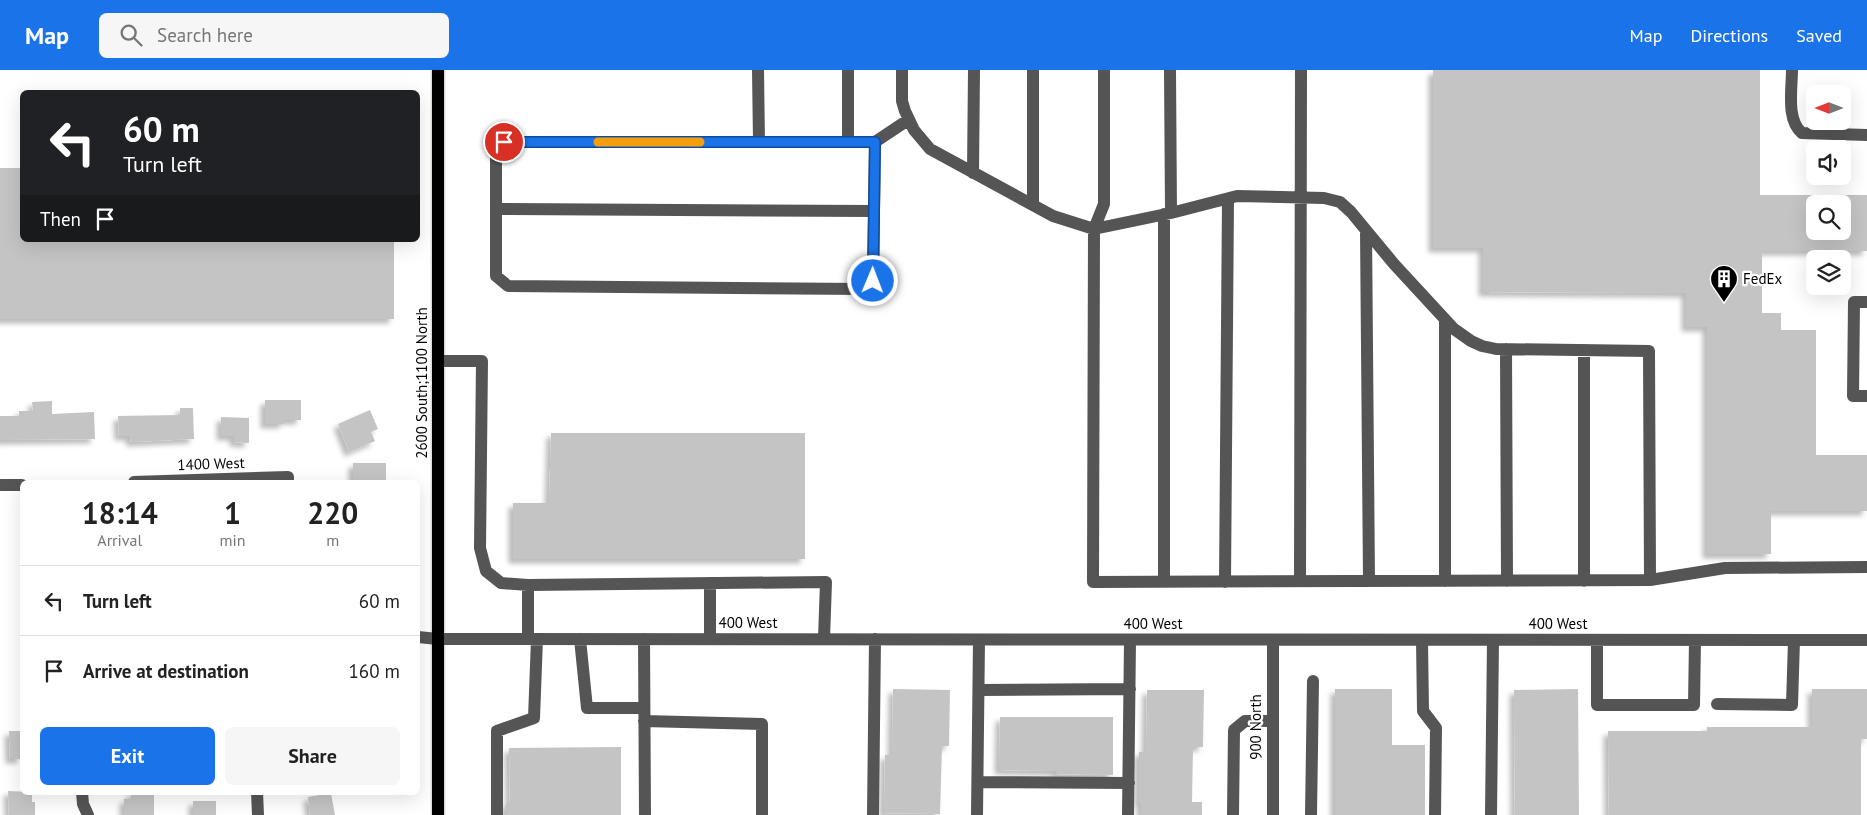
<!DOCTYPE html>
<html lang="en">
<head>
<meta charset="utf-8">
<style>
	body { margin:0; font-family:"PT Sans",sans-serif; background:#f6f6f6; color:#222; height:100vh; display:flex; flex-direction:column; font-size:19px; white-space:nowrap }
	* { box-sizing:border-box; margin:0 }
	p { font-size:16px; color:#767676 }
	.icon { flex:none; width:28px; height:28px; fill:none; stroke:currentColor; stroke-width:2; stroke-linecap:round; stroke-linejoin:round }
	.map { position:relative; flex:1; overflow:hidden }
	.panel { position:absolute; left:20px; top:410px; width:400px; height:315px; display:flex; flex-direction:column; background:#fff; border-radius:8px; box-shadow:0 5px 20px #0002 }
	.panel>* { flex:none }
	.hud { position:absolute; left:20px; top:20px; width:400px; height:152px; border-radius:8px; box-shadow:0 5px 20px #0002; background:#202124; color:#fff; overflow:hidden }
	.needle { width:32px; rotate:270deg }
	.fabs { position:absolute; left:1806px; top:15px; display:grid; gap:10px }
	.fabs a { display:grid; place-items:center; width:45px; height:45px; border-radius:8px; background:#fff; box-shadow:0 5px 20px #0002; font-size:25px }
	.pin { position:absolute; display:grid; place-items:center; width:42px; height:42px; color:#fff; margin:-21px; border:2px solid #fff; border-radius:50%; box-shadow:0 1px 5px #0007 }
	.me { position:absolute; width:55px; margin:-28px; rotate:1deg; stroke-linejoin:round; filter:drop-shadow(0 0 4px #0008) }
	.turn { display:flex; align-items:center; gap:18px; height:105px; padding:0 20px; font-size:22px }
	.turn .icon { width:65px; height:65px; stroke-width:2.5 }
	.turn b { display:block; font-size:35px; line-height:42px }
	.then { display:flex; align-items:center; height:48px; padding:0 20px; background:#0003; gap:10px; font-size:19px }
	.eta { display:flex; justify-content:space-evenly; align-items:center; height:85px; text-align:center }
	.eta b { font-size:30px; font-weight:700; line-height:35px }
	.action { display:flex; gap:10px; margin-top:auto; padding:10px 20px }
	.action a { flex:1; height:58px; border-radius:8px; background:#1a73e8; color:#fff; font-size:20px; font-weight:700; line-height:58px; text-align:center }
	.action a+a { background:#f6f6f6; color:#222 }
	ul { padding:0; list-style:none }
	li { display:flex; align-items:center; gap:15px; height:70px; padding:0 20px; border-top:1px solid #e0e0e0 }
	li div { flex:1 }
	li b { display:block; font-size:19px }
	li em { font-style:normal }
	header { display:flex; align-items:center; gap:30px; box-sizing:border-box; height:70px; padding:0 25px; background:#1a73e8; color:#fff }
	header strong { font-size:24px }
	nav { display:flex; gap:28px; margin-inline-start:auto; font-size:18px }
	.search { width:350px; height:45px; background:#f6f6f6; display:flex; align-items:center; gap:12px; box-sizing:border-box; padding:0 18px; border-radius:8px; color:#767676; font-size:19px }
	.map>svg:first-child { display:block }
	.building { fill:#c4c4c4; filter:url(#shadow) }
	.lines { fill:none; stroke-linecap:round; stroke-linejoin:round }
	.major-casing { stroke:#dbdbdb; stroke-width:15 }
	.minor { stroke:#555; stroke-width:12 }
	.major { stroke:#000; stroke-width:12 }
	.route-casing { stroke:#114b97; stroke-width:12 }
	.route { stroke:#1a73e8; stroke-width:9 }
	.slow { stroke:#f59e0b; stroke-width:9 }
	.labels { text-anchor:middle; stroke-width:4.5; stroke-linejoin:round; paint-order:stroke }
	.poi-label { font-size:15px; fill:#000; stroke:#fff; text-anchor:start }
	.street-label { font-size:15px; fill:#000; stroke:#fff }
</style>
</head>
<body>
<header>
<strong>Map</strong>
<div class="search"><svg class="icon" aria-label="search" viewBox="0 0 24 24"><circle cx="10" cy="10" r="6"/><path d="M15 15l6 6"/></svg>Search here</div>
<nav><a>Map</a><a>Directions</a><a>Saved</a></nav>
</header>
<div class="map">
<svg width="1867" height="745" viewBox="0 0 1867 745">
	<defs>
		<filter id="shadow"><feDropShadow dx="-4.5" dy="4.5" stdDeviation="2.5" flood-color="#0004"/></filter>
	</defs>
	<rect width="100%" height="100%" fill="#fff"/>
	<path class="building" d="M1433 0H1760V125H1815V161H1842V125H1867V181H1762V243H1781V260H1816V385H1867V441H1771V484H1707V257H1686V223L1483 222V178H1433Z
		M0 98H22V170H394V249H0Z
		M265 330H301V350H284V354H265Z
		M52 331V344L94 342 95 369 0 370V346H19V341H33L32 332Z
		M180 338H193L194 369 131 372 130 366H119L118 346 180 345Z
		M370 340 378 359 371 362 375 371 349 382 338 354Z
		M221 347 249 348V373L234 372V366H221Z
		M551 363H805V489H513V433H549Z
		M353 393H386V412H353Z
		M893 619 950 620 949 676H942L940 744 884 743 885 685H892Z
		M1335 619H1392V675H1425V745H1335Z
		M1578 619 1579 745H1515L1514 620Z
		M1812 619H1867V669H1861V745H1609L1608 661H1707V657H1812Z
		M1147 620H1204L1203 677H1193L1192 732H1202V745H1141V733H1139V682H1146Z
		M1000 647H1113V705L1056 704V701L999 700Z
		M9 661H22V689H10Z
		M621 677V745H506V733H510L509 678Z
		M8 721 32 722V732H35V745H9Z
		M131 722H154V745H124V729H131Z
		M331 723 335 745H310L308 727Z
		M193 731H216V745H193Z"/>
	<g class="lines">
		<defs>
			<path id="major" d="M438 0V745"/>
		</defs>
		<use href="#major" class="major-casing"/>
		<path class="minor" d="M758 0 759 72
			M848 0V72
			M902 0V31L905 41 914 60 930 79 1053 146 1094 159 1171 143 1237 126 1324 128 1340 132 1351 142 1394 194 1454 259 1471 271 1482 276 1496 279 1649 281 1650 510
			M1104 0V134L1094 159 1093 512 1650 510 1725 498 1867 497
			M1170 0 1171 143
			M1792 0C1792 19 1786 50 1802 63L1867 65
			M875 72H504L496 82V206L508 216 865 219 873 211 875 72 908 50
			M973 103 974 0
			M1033 135V0
			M496 139 874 141
			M1164 144V512
			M1366 160 1369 511
			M1867 232H1854L1853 326H1867
			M1506 279 1507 511
			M1584 280V511
			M438 291H482L480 478 486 501 501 513 528 515V569
			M134 412 288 407V412
			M0 415H22
			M1300 511 1301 0
			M1445 511V251
			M1225 512 1228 129
			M710 513V569
			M528 515 826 512 824 569
			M418 567 438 569 1867 570
			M580 569 587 638H644
			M644 569 645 745
			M1422 570 1423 641 1436 658 1435 745
			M1597 570V635H1694L1695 570
			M979 620 1130 619
			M1717 634 1792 635 1794 570
			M644 651 762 654V745
			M978 712 1129 713
			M82 722 83 734 88 745
			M257 722 258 745
			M497 745V661L534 648 537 569
			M873 745 875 569
			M977 745 979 570
			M1128 745 1130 570
			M1233 745 1234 660 1245 651H1273
			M1273 745V570
			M1311 745 1313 611
			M1491 745 1493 570"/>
		<use href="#major" class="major"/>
	</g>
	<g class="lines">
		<defs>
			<path id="route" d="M504 72H875L873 211"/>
		</defs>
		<use href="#route" class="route-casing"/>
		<use href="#route" class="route"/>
		<path class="slow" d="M598 72H700"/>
	</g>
	<defs>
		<symbol id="building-pin" viewBox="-11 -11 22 30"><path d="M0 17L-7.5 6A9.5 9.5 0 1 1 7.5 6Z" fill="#000" stroke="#fff"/><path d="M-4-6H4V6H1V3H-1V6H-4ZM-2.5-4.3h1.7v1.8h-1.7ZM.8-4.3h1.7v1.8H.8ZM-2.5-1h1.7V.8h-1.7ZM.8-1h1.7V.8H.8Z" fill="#fff"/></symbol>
	</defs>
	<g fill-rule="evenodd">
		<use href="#building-pin" x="1708" y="193" width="32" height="43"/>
	</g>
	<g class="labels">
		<g class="poi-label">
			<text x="1743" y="214">FedEx</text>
		</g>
		<g class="street-label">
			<text transform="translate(422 313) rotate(-90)" y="5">2600 South;1100 North</text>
			<text transform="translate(211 394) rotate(-2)" y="5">1400 West</text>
			<text x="748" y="558">400 West</text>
			<text x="1153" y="559">400 West</text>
			<text x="1558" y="559">400 West</text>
			<text transform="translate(1256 657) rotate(-90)" y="5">900 North</text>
		</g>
	</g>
</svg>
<div class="fabs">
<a><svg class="needle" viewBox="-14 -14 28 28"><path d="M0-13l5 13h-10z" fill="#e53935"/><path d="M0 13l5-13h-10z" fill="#767676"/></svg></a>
<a><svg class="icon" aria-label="sound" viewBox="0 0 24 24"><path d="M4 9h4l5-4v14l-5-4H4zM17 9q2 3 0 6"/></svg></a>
<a><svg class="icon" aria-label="search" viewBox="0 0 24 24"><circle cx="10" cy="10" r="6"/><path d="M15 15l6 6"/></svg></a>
<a><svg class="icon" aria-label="layers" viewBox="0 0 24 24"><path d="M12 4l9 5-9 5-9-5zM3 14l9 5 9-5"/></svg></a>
</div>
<div class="pin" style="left:504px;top:72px;background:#d93025"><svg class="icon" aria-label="arrive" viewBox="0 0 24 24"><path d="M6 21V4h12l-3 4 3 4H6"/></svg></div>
<svg class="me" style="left:873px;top:211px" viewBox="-20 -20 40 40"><circle r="17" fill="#1a73e8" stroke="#fff" stroke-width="3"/><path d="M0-11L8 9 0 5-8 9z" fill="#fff"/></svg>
<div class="hud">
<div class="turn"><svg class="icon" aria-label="left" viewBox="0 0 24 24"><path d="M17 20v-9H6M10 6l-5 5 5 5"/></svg><div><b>60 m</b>Turn left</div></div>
<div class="then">Then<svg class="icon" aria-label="arrive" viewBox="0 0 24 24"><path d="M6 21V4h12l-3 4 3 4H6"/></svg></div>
</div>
<section class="panel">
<div class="eta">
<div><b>18:14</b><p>Arrival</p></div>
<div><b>1</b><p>min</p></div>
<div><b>220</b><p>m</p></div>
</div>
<ul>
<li><svg class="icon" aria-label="left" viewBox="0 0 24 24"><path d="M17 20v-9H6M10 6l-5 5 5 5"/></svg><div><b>Turn left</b></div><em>60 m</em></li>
<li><svg class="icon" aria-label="arrive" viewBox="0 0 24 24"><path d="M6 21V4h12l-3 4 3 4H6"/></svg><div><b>Arrive at destination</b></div><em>160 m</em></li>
</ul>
<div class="action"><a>Exit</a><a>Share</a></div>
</section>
</div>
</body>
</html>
